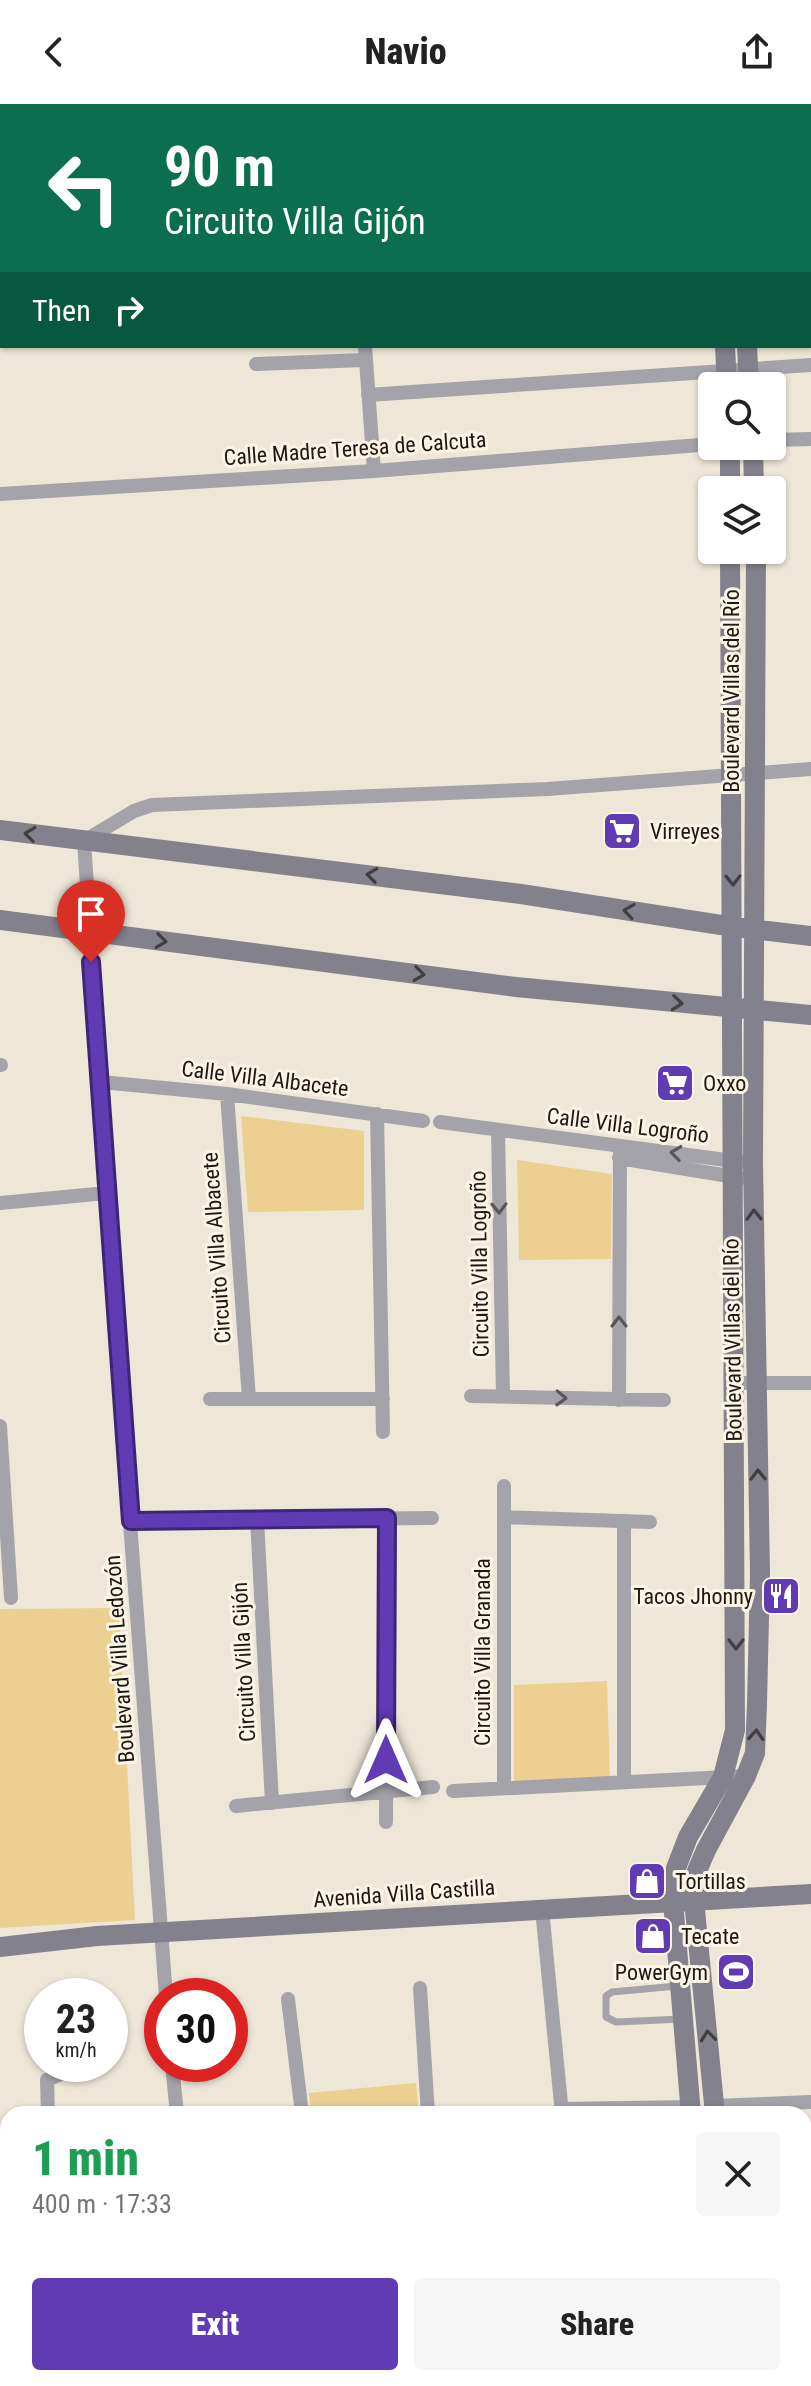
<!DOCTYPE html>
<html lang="en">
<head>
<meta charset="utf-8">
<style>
	body { margin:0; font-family:"Roboto Condensed",sans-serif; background:#f6f6f6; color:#222; height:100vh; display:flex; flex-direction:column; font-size:30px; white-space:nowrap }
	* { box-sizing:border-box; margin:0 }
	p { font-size:26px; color:#767676 }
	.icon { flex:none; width:44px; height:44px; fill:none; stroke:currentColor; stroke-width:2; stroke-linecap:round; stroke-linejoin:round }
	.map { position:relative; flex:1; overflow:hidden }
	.side { position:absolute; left:0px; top:2002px; width:812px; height:280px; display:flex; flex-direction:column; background:#fff; border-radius:24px 24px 0 0; box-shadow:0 2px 6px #0004 }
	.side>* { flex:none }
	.hud { position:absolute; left:0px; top:0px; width:812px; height:244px; box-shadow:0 2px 6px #0004; background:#0b6e4f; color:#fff; overflow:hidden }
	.tools { position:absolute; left:698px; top:268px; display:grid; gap:16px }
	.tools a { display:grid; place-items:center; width:88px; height:88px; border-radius:8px; background:#fff; box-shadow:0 2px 6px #0004; font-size:40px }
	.speed { position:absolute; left:24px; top:1874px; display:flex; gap:16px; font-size:40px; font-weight:700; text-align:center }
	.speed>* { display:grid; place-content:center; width:104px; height:104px; border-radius:50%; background:#fff; box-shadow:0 2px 6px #0004; line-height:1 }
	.speed small { font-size:20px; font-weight:400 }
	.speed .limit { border:12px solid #d22; background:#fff; color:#111 }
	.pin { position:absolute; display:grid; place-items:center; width:68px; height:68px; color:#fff; margin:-82px -34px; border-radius:50% 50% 50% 0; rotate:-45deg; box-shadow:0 0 8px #0007 }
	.pin .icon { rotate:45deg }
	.me { position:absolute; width:88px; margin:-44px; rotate:0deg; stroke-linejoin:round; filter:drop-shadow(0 0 6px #0008) }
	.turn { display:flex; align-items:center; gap:28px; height:168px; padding:0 32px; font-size:36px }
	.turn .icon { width:104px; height:104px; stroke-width:2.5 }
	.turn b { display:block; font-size:56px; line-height:68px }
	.then { display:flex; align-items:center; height:76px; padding:0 32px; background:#0003; gap:16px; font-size:30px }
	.round { display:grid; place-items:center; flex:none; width:84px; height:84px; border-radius:8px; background:#f6f6f6 }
	.summary { display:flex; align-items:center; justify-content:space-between; height:136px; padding:0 32px }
	h1 { font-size:48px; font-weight:800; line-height:60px; color:#1e9e55 }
	.cta { display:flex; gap:16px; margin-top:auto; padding:16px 32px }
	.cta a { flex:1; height:92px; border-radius:8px; background:#603bb3; color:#fff; font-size:32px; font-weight:800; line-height:92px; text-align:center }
	.cta a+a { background:#f6f6f6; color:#222 }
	header { display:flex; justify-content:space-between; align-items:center; height:104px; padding:0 32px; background:#fff; font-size:36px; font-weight:800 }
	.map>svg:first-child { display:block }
	.green { fill:#ecd091 }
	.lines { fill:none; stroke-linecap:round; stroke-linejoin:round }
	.lane { stroke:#a4a3aa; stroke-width:7 }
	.street { stroke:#a4a3aa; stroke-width:14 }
	.secondary { stroke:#83828c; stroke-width:20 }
	.oneway { stroke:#403e3e }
	.oneway2 { stroke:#595758 }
	.route-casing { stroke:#3e2674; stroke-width:20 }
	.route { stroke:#603bb3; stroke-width:14 }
	.labels { text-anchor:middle; stroke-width:6; stroke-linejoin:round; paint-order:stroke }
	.street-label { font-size:22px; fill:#1c1914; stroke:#fcf4e5 }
	.poi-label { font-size:22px; fill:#1c1914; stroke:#fcf4e5; text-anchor:start }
</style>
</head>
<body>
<header><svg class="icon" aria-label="back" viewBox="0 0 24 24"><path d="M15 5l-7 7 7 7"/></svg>Navio<svg class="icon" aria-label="share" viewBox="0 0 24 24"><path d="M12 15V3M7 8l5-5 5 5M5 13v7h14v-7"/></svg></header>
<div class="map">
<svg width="811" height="2282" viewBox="0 0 811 2282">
	<rect width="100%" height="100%" fill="#eee7d8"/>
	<path class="green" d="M241 1012 364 1027V1106L248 1108Z
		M517 1056 612 1070 611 1155 519 1156Z
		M119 1504 135 1816 0 1824V1505Z
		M607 1577 610 1675 514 1681V1581Z
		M416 1979 419 2010H311L309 1989Z
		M8 2071V2129L0 2130V2072Z
		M804 2208H811V2282H754L753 2274H804Z
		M217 2274H315V2282H218Z"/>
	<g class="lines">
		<path class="lane" d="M677 1882 612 1888 606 1892V1913L616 1918 682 1915"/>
		<path class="street" d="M351 0V2
			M477 0V2
			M596 0V2
			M365 242 374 367
			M256 260 365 256
			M368 291 811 261
			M772 336 811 335
			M0 390 374 367 712 340
			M0 961H1
			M101 978 227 990 423 1017
			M227 990 249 1295
			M377 1010 383 1328
			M440 1018 741 1058
			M498 1026 503 1292
			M619 1054 741 1074
			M0 1099 107 1089
			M736 1279H811
			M471 1292 664 1296
			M210 1295H383
			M619 1296 620 1042
			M0 1322 11 1494
			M504 1382V1684
			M504 1413 650 1418
			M257 1415 272 1699
			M131 1417 432 1414
			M624 1678V1417
			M453 1687 746 1672
			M236 1702 433 1683
			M386 1718 387 1414
			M542 1805 562 2010
			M420 1884 428 2010
			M166 1892 122 1314 84 737 134 707 152 701 548 685 811 665
			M288 1895 302 2010
			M172 1960 177 2010
			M715 2002 811 1998
			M561 2005 690 2003
			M48 2010 47 1976 67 1967
			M0 2054H8
			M0 2135 8 2134
			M804 2191 811 2190
			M0 2256 8 2255
			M203 2274 204 2282
			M327 2274 328 2282
			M447 2274 448 2282"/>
		<path class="secondary" d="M712 0V2
			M733 0V2
			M725 242 727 282
			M747 242 749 282
			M730 342V386
			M753 342 754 386
			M0 726 521 790 734 823 811 832
			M0 816 516 883 811 911
			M0 1843 97 1832 811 1790
			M691 2010 673 1797 676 1764 688 1733 723 1673 735 1626 730 446
			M715 2010 694 1796 697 1767 706 1746 746 1672 755 1649 757 1600 760 1470 753 1059 756 446
			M711 2274 712 2282
			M736 2274 737 2282"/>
	</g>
	<defs><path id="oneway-chevron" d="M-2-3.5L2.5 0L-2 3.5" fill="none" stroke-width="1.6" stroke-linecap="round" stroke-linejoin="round" transform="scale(2)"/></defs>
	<g class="oneway">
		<use href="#oneway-chevron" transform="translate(30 730) rotate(-173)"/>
		<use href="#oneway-chevron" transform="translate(372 771) rotate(-173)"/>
		<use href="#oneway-chevron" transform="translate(733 776) rotate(89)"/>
		<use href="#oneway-chevron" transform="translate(629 807) rotate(-171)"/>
		<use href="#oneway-chevron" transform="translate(161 837) rotate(7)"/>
		<use href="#oneway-chevron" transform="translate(419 870) rotate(7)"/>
		<use href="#oneway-chevron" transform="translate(677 899) rotate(6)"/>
		<use href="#oneway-chevron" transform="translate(754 1111) rotate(-91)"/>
		<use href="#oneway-chevron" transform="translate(758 1371) rotate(-91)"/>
		<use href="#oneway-chevron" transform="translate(736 1540) rotate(90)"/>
		<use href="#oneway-chevron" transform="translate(756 1631) rotate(-87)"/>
		<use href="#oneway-chevron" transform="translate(708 1932) rotate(-96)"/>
	</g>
	<g class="oneway2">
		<use href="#oneway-chevron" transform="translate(676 1049) rotate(-173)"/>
		<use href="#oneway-chevron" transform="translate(499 1104) rotate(89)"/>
		<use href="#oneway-chevron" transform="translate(619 1218) rotate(-90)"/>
		<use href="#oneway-chevron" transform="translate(561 1294) rotate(2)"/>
	</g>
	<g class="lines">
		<defs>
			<path id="route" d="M91 858 131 1417 387 1414 386 1656"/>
		</defs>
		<use href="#route" class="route-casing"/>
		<use href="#route" class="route"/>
	</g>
	<defs>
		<symbol id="supermarket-square" viewBox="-11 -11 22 22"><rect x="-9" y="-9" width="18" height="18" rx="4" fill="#603bb3" stroke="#fcf4e5"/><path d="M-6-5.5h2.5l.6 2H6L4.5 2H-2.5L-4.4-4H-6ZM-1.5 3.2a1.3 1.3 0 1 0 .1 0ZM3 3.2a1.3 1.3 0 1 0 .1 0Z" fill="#fff"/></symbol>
		<symbol id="restaurant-square" viewBox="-11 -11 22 22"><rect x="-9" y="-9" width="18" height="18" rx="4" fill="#603bb3" stroke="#fcf4e5"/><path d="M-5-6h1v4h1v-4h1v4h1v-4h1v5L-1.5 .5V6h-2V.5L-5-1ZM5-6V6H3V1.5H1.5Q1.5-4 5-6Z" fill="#fff"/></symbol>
		<symbol id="shop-square" viewBox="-11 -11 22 22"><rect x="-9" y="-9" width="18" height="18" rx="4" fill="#603bb3" stroke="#fcf4e5"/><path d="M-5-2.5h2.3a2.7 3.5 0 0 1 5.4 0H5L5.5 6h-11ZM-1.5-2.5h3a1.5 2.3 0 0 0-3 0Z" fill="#fff"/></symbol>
		<symbol id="stadium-square" viewBox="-11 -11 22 22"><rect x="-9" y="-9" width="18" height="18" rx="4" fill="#603bb3" stroke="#fcf4e5"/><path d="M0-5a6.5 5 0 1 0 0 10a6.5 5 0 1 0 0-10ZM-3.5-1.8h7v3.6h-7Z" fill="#fff"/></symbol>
	</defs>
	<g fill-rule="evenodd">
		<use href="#supermarket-square" x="600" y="705" width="44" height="44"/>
		<use href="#supermarket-square" x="653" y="957" width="44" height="44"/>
		<use href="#restaurant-square" x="759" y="1470" width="44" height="44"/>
		<use href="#shop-square" x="625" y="1755" width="44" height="44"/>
		<use href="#shop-square" x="631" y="1810" width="44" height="44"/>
		<use href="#stadium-square" x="714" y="1846" width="44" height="44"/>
	</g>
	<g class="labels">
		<g class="street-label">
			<text transform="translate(355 344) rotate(-4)" y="8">Calle Madre Teresa de Calcuta</text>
			<text transform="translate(731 587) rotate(-90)" y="8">Boulevard Villas del Río</text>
			<text transform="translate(265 974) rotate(7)" y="8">Calle Villa Albacete</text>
			<text transform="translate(628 1021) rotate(7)" y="8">Calle Villa Logroño</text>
			<text transform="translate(216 1144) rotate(-94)" y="8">Circuito Villa Albacete</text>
			<text transform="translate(479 1160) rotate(-91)" y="8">Circuito Villa Logroño</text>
			<text transform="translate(732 1236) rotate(-91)" y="8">Boulevard Villas del Río</text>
			<text transform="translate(482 1548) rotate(-90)" y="8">Circuito Villa Granada</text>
			<text transform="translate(119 1555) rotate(-94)" y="8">Boulevard Villa Ledozón</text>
			<text transform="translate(243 1558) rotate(-93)" y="8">Circuito Villa Gijón</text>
			<text transform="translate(404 1789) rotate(-4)" y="8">Avenida Villa Castilla</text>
		</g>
		<g class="poi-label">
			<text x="650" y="735">Virreyes</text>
			<text x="703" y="987">Oxxo</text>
			<text x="753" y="1500" text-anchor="end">Tacos Jhonny</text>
			<text x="675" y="1785">Tortillas</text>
			<text x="681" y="1840">Tecate</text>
			<text x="708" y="1876" text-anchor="end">PowerGym</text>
		</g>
	</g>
</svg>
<div class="tools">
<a><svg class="icon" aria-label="search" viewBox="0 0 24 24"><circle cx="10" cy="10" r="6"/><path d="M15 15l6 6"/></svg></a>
<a><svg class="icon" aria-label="layers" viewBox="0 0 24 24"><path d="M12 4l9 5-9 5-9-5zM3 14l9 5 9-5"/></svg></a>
</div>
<div class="speed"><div>23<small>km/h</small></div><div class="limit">30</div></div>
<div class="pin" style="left:91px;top:858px;background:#d93025"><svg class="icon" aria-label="arrive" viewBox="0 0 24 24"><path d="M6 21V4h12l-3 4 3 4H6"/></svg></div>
<svg class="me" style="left:386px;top:1656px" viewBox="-20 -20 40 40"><path d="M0-17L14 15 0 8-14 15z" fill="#603bb3" stroke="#fff" stroke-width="4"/></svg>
<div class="hud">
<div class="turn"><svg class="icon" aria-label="left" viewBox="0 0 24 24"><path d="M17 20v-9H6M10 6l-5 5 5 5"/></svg><div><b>90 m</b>Circuito Villa Gijón</div></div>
<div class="then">Then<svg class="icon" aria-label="right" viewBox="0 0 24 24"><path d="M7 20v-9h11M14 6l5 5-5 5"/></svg></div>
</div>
<section class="side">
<div class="summary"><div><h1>1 min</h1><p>400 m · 17:33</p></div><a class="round"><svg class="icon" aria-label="close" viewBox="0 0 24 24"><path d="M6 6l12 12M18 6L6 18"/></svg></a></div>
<div class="cta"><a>Exit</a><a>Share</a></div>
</section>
</div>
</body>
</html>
